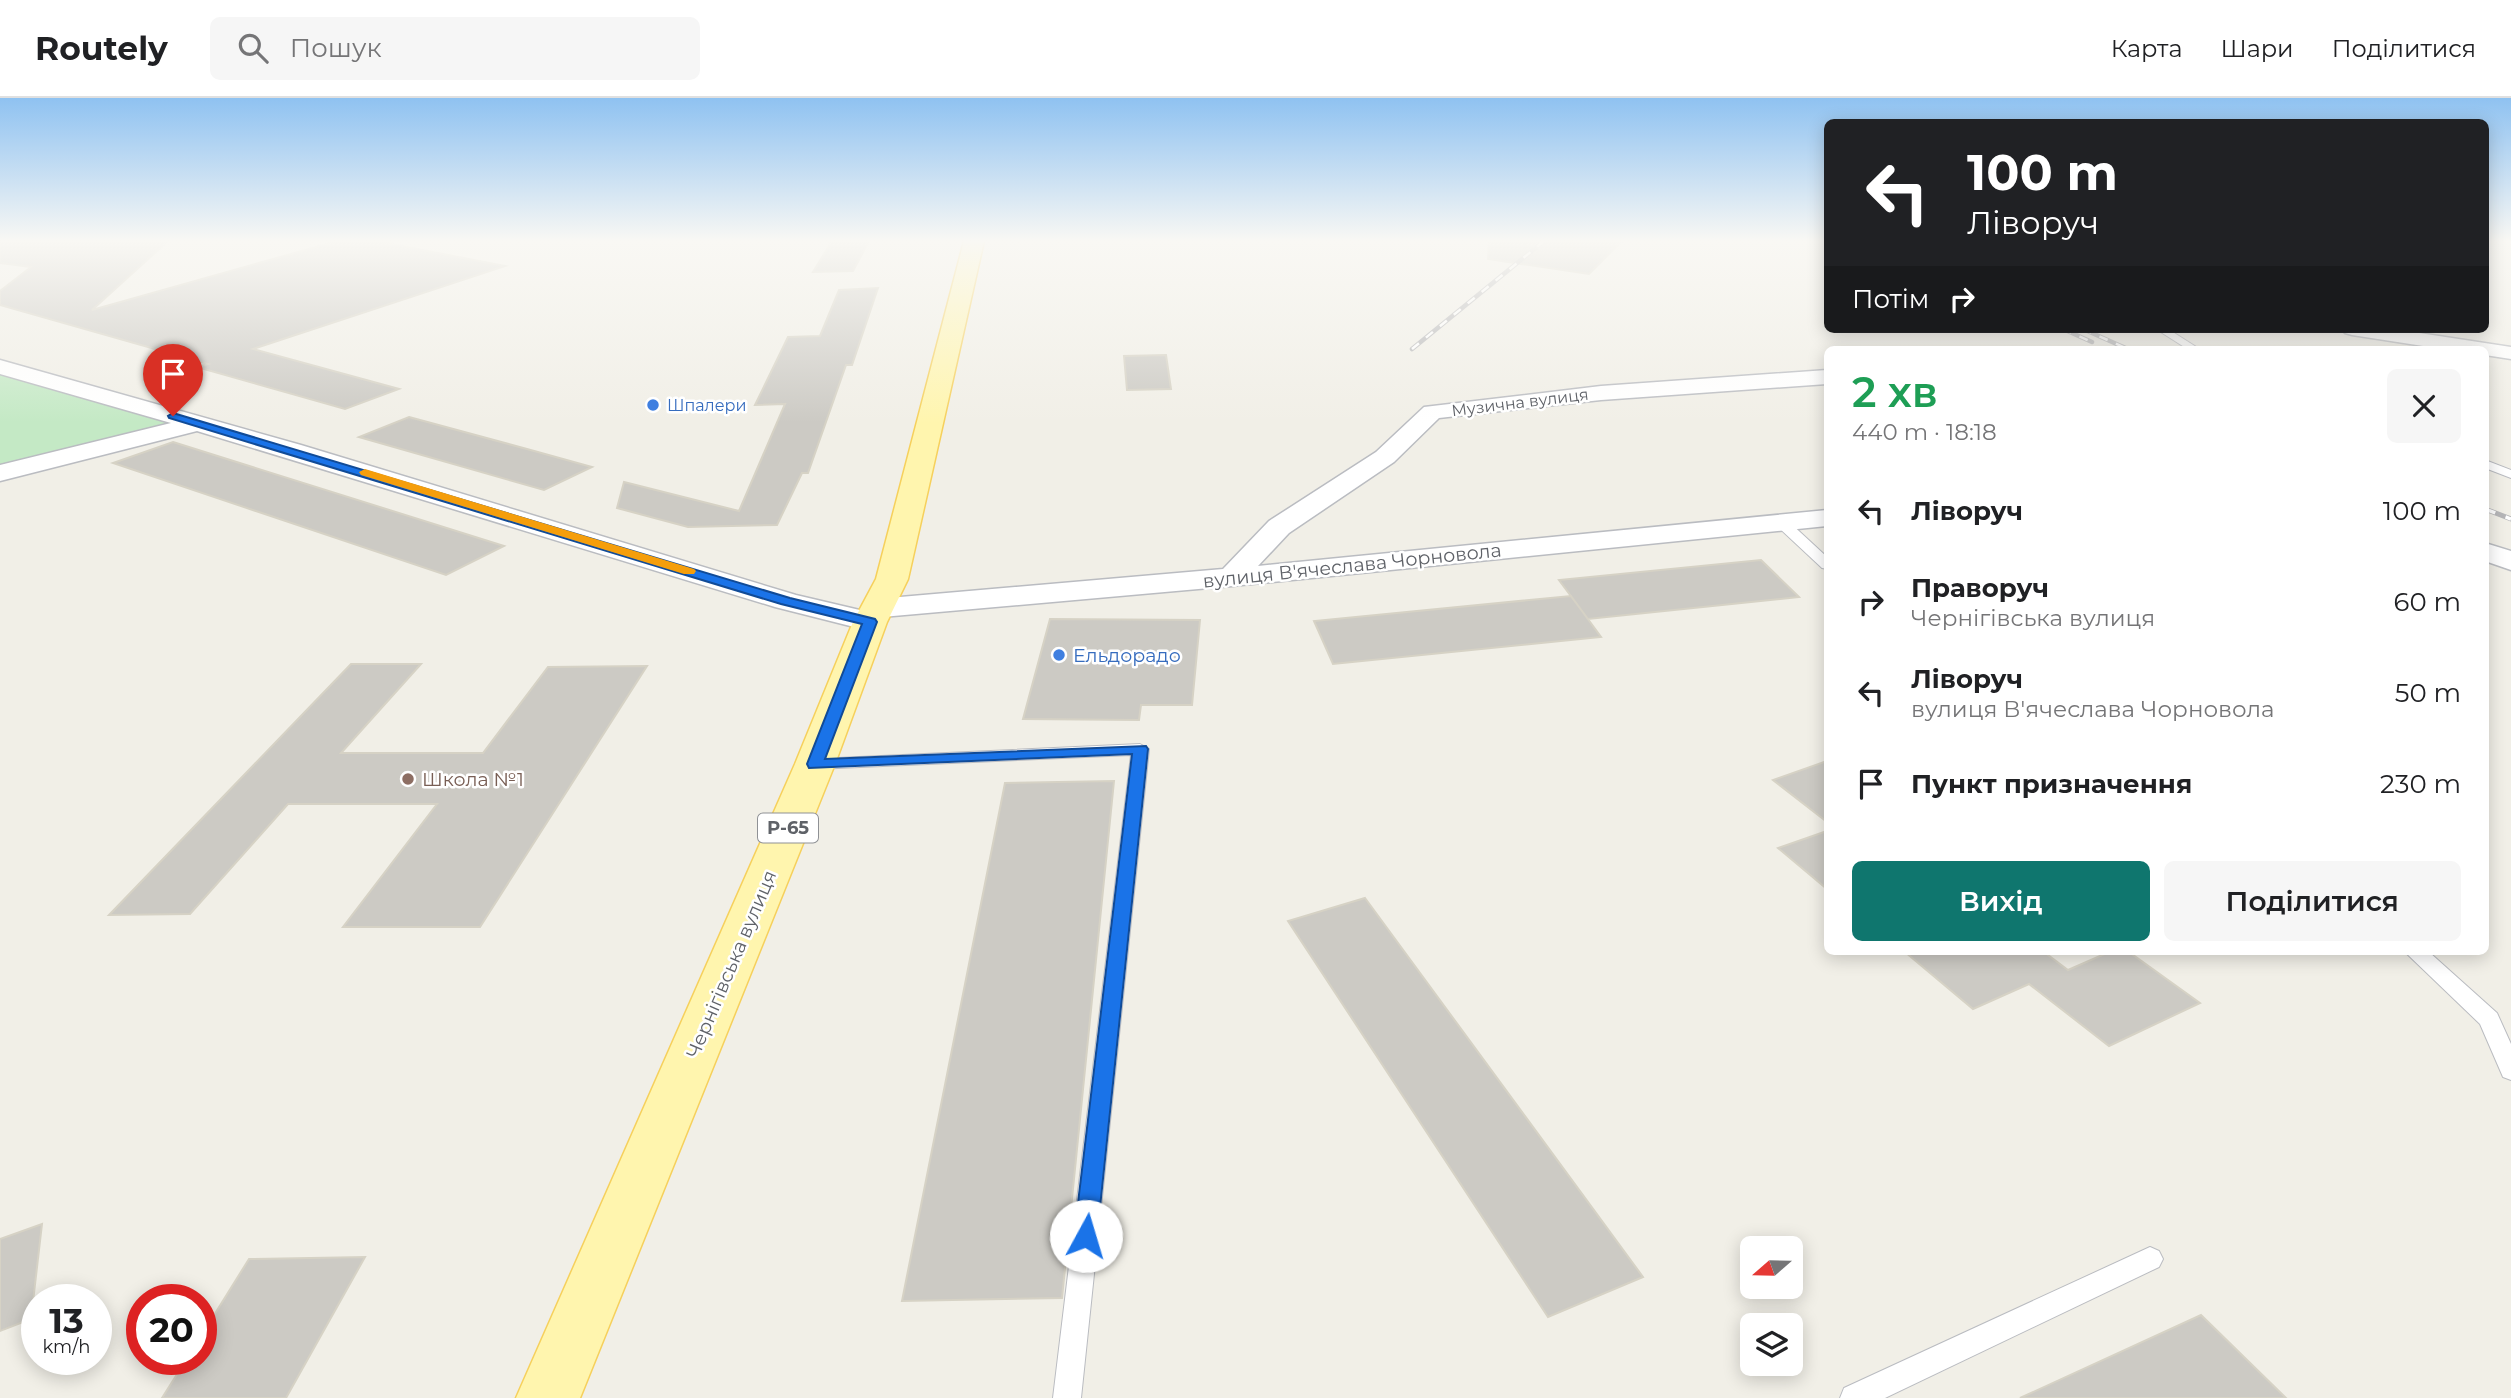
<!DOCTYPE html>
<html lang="uk">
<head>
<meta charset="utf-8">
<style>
	body { margin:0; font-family:Montserrat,sans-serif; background:#f6f6f6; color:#202124; height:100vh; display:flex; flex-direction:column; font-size:26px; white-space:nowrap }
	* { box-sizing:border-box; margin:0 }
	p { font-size:23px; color:#757577 }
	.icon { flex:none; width:38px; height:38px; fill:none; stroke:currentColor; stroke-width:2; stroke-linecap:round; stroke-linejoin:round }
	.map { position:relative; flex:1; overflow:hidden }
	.side { position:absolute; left:1824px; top:248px; width:665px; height:609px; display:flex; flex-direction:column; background:#fff; border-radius:10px; box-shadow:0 4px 18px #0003 }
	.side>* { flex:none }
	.hud { position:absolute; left:1824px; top:21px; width:665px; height:214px; border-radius:10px; box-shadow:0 4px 18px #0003; background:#202124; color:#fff; overflow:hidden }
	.needle { width:46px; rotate:250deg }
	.controls { position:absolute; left:1740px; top:1138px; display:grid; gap:14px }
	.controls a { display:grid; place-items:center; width:63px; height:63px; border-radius:10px; background:#fff; box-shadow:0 4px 18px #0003; font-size:35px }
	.speed { position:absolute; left:21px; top:1186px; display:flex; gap:14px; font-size:35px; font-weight:700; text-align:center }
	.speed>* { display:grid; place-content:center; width:91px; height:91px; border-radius:50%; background:#fff; box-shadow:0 4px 18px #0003; line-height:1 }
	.speed small { font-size:18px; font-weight:400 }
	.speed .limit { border:10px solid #d22; background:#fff; color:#111 }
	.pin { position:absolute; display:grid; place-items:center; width:60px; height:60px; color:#fff; margin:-72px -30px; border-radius:50% 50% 50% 0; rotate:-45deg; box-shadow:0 0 7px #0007 }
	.pin .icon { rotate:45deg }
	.me { position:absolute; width:77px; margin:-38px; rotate:6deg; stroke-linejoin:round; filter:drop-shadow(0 0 5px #0008) }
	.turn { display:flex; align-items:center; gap:24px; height:147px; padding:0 28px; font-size:32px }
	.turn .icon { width:91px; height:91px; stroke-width:2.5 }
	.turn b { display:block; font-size:49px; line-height:60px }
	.then { display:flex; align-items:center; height:66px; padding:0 28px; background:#0003; gap:14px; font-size:26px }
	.round { display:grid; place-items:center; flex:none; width:74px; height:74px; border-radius:10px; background:#f6f6f6 }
	.overview { display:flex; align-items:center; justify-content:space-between; height:119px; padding:0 28px }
	h1 { font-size:42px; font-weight:600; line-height:52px; color:#1e9e55 }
	.button { display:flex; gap:14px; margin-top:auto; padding:14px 28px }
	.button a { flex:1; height:80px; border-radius:10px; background:#0f766e; color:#fff; font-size:28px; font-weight:600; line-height:80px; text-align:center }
	.button a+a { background:#f6f6f6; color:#202124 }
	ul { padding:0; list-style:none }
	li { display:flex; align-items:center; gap:21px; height:91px; padding:0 28px }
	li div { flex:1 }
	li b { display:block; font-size:26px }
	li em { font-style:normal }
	header { display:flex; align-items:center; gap:42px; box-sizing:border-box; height:98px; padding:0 35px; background:#fff; border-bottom:2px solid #e0e0e0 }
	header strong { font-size:33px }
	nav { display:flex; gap:38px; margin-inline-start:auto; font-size:24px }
	.search { width:490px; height:63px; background:#f6f6f6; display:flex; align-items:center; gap:18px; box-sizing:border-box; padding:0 24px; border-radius:10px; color:#757577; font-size:26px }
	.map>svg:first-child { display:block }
	.green { fill:#c4e9c5 }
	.building { fill:#cccac4; stroke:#d6d2c5; stroke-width:2 }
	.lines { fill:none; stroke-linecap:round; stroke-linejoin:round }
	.service-casing { stroke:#babcc1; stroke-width:2 }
	.minor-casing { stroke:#babcc1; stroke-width:3 }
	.primary-casing { stroke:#f6d05c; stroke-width:3 }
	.service { fill:#fff; fill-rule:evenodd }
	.minor { fill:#fff; fill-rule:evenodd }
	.primary { fill:#fff5ae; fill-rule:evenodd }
	.rail-far1-casing { stroke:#b6b6b8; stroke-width:4.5 }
	.rail-casing { stroke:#b6b6b8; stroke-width:5 }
	.rail-far1 { stroke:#fff; stroke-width:2.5; stroke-dasharray:9; stroke-linecap:butt }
	.rail { stroke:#fff; stroke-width:3.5; stroke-dasharray:11; stroke-linecap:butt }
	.route { fill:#1a73e8; stroke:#114b97; stroke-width:2 }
	.slow { fill:#f59e0b }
	.shop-dot { fill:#3f7fe0; stroke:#fff; stroke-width:2.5 }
	.education-dot { fill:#8d6e63; stroke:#fff; stroke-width:2.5 }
	.labels { text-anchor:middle; stroke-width:5; stroke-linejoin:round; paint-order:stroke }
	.far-street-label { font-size:16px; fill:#5f6268; stroke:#fff }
	.far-shop-label { font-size:16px; fill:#366cbe; stroke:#fff; text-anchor:start }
	.shield { fill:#fff; stroke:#8f9195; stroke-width:2 }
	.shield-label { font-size:18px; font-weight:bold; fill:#5f6268 }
	.street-label { font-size:19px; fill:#5f6268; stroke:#fff }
	.shop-label { font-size:19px; fill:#366cbe; stroke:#fff; text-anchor:start }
	.education-label { font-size:19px; fill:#785e54; stroke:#fff; text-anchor:start }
</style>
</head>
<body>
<header>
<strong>Routely</strong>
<div class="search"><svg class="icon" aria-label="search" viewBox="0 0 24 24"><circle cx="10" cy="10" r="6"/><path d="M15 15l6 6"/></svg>Пошук</div>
<nav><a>Карта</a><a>Шари</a><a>Поділитися</a></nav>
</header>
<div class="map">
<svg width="2511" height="1300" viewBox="0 0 2511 1300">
	<rect width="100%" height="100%" fill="#f1efe7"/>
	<path class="green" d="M0 268 198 325 0 375Z"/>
	<path class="building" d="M0 143H168L92 212 337 143H376L505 168 253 251 399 291 345 311 197 269 208 266 0 207V193L31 169 0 165Z
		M832 143H869L853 173 813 174Z
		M1489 143H1622L1589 176 1488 161Z
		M878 190 852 267H846L808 375H802L777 427 688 429 617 410 624 384 739 413 785 306 755 307 788 239 820 238 839 192Z
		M1166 257 1171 291 1127 292 1124 258Z
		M409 319 527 351 592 369 544 392 359 339Z
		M173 344 504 448 446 477 113 365Z
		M1761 462 1799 499 1588 521 1559 482Z
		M1571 498 1601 539 1333 566 1314 523Z
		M1050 521 1200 522 1192 607H1141L1139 622 1023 621Z
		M351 566H421L341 655H483L548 569 647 568 480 829H343L437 706H288L190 816 109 817Z
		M1827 663V724L1773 682Z
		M1114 683 1062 1200 902 1203 1005 685Z
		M1827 733V791L1778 750Z
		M1365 800 1643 1179 1548 1219 1288 823Z
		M1905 854H2044L2068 872 2109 854H2129L2200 905 2109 948 2029 886 1973 911Z
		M42 1126 31 1221 0 1233V1141Z
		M365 1159 286 1300H162L186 1262H201V1238L249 1161Z
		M2201 1217 2286 1300H2020Z"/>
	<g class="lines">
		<defs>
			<path id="service" d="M2156 231H2168L2201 252H2189Z
				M2485 362 2511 372V380L2485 370Z
				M1782 421 1787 422 1827 459V471L1822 470 1777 428V422Z
				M1140 646 1149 651 1081 1300H1053L1131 657 815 671 806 666 815 661Z
				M2405 854H2429L2497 915 2511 946V982L2503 979 2480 926Z
				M2150 1149 2159 1153 2163 1161 2159 1169 1885 1300H1840L1844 1290Z"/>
			<path id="minor" d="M2342 231H2393L2511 249V261L2485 257V252H2449L2352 237 2345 235Z
				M0 262 301 347 796 497 864 513 862 510 866 504 877 501 1223 471 1269 423 1376 354 1424 309 1601 288 1827 272V286L1601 302 1439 320 1394 364 1289 435 1258 468 1827 412V428L1232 488 882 519 885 524 881 530 870 533 775 509 197 333 0 383V367L171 325 0 276Z
				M2485 445 2511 453V472L2485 463Z"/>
			<path id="primary" d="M964 143H984L908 481 887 524 835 666 580 1300H516L795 666 853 524 876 481Z"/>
		</defs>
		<use href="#service" class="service-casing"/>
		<use href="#minor" class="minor-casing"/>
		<use href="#primary" class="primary-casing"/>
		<use href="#service" class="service"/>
		<use href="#minor" class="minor"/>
		<use href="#primary" class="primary"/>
		<defs>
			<path id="rail-far1" d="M2063 231 2092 244
				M2083 231 2130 252
				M1412 251 1544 143"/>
			<path id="rail" d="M2485 411 2511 421"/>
		</defs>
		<use href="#rail-far1" class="rail-far1-casing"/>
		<use href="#rail" class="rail-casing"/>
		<use href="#rail-far1" class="rail-far1"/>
		<use href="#rail" class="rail"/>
	</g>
	<linearGradient id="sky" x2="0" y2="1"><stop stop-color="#8fc2f1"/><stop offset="0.44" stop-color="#f9f8f4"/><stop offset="1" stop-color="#f9f8f4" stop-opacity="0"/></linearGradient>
	<rect width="2511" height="325" fill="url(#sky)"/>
	<path class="route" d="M173 315 790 500 875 521 877 524 825 661 1146 648 1148 651 1097 1138 1094 1145 1086 1148 1077 1145 1074 1138 1132 656 809 670 807 666 862 526 781 506 169 320 168 318Z"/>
	<path class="slow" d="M365 371 694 471 696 473 694 476H684L361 377 359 374Z"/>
	<g class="shop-dot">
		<circle cx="653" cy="307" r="7"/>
		<circle cx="1059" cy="557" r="7"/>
	</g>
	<circle class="education-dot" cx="408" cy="681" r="7"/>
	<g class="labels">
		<g class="far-street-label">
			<text transform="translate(1520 304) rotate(-7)" y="6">Музична вулиця</text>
		</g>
		<g class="far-shop-label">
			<text x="667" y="313">Шпалери</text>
		</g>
		<rect class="shield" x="758" y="715.5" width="60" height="29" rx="5"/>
		<g class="shield-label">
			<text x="788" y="736">Р-65</text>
		</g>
		<g class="street-label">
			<text transform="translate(1352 467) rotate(-6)" y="7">вулиця В'ячеслава Чорновола</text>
			<text transform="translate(731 866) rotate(-67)" y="7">Чернігівська вулиця</text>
		</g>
		<g class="shop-label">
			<text x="1073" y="564">Ельдорадо</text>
		</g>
		<g class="education-label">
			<text x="422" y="688">Школа №1</text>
		</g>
	</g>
</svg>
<div class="controls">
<a><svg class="needle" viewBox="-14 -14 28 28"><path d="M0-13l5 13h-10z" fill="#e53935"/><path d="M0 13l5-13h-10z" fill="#757577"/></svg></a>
<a><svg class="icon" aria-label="layers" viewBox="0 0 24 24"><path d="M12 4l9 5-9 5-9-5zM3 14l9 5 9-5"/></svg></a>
</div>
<div class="speed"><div>13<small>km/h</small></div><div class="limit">20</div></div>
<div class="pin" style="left:173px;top:318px;background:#d93025"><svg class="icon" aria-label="arrive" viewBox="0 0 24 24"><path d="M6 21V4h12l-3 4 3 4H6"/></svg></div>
<svg class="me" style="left:1086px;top:1138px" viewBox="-20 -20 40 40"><circle r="19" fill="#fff"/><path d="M0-13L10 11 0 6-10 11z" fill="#1a73e8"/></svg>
<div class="hud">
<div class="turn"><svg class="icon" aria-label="left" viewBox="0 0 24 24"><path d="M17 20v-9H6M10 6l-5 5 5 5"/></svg><div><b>100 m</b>Ліворуч</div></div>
<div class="then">Потім<svg class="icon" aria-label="right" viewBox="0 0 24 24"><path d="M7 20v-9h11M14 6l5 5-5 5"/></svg></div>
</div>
<section class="side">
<div class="overview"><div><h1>2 хв</h1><p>440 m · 18:18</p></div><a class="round"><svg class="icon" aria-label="close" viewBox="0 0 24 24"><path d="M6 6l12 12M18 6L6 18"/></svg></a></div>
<ul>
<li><svg class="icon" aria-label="left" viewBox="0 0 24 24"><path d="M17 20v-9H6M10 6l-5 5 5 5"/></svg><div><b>Ліворуч</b></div><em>100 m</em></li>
<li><svg class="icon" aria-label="right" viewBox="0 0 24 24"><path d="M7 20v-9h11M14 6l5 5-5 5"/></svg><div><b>Праворуч</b><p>Чернігівська вулиця</p></div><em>60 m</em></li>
<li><svg class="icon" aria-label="left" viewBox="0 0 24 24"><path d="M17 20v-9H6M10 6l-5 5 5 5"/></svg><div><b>Ліворуч</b><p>вулиця В'ячеслава Чорновола</p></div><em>50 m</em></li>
<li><svg class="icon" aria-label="arrive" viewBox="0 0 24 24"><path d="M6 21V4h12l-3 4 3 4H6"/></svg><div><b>Пункт призначення</b></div><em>230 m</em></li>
</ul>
<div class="button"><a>Вихід</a><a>Поділитися</a></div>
</section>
</div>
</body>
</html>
